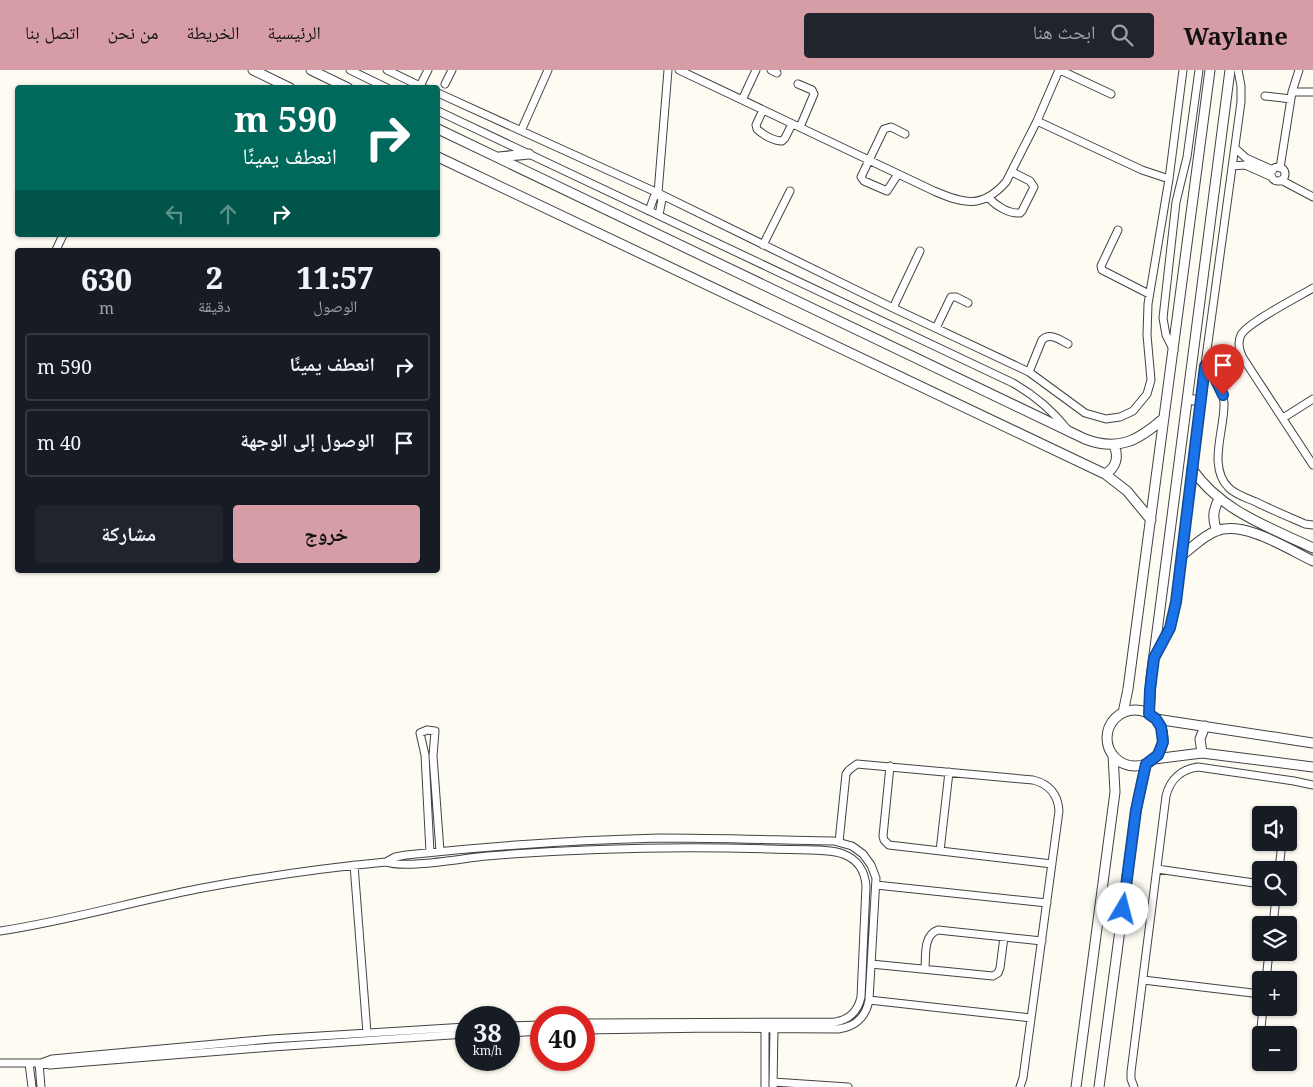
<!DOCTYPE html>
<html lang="ar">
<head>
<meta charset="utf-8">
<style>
	body { margin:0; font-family:"Noto Serif","Noto Naskh Arabic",serif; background:#20242c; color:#f1f3f6; direction:rtl; height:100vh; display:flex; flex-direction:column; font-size:19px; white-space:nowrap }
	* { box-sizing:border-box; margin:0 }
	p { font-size:16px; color:#9ea1a6 }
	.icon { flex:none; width:28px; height:28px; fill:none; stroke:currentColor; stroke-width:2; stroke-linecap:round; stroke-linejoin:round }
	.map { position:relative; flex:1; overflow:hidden; direction:ltr }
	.side { position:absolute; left:15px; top:178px; width:425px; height:325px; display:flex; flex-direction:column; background:#171b24; border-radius:5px; box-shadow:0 1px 4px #0004; direction:rtl }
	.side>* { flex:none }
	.top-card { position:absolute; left:15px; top:15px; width:425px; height:152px; border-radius:5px; box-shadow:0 1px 4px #0004; direction:rtl; background:#00695c; color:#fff; overflow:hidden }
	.fabs { position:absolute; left:1252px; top:736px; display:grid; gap:10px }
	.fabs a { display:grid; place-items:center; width:45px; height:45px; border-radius:5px; background:#171b24; box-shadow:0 1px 4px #0004; font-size:25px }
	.speed { position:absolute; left:455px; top:936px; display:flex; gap:10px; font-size:25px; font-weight:700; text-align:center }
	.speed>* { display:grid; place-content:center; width:65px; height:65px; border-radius:50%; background:#171b24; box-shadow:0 1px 4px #0004; line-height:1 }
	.speed small { font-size:12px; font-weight:400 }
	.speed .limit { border:8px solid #d22; background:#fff; color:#111 }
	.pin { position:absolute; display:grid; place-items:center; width:42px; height:42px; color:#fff; margin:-51px -21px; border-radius:50% 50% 50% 0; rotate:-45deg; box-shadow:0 0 5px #0007 }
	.pin .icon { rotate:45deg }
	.me { position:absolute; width:55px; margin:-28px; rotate:8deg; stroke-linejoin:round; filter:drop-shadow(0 0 4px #0008) }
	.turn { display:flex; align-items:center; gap:18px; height:105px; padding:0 20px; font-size:22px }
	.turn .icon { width:65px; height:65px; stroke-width:2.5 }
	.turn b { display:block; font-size:35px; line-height:42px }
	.lanes { display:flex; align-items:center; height:48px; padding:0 20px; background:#0003; justify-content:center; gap:25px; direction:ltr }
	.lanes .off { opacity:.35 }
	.eta { display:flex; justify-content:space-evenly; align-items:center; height:85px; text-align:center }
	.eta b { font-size:30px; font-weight:800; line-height:35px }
	.button { display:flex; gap:10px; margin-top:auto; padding:10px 20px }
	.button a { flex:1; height:58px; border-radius:5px; background:#d69da6; color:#111; font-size:20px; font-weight:800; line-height:58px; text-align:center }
	.button a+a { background:#20242c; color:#f1f3f6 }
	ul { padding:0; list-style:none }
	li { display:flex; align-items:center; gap:15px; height:68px; margin:0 10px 8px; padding:0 10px; border:2px solid #363941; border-radius:5px }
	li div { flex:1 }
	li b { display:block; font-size:19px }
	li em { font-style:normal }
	header { display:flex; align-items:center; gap:30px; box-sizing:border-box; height:70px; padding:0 25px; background:#d69da6; color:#111 }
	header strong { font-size:24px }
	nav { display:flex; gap:28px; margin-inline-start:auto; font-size:18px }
	.search { width:350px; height:45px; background:#20242c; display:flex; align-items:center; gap:12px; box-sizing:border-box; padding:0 18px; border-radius:5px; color:#9ea1a6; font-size:19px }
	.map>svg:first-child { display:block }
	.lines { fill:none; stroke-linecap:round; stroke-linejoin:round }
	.minor-casing { stroke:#434343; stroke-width:9 }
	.tertiary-casing { stroke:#434343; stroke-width:11 }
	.minor { stroke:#fff; stroke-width:7 }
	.tertiary { stroke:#fff; stroke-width:9 }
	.route-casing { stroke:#114b97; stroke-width:12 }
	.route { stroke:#1a73e8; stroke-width:9 }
</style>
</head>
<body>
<header>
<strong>Waylane</strong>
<div class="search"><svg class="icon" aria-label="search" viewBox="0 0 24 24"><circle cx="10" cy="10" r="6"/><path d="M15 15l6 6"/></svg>ابحث هنا</div>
<nav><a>الرئيسية</a><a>الخريطة</a><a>من نحن</a><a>اتصل بنا</a></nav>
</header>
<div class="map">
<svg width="1313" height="1017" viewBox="0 0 1313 1017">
	<rect width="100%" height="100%" fill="#fefbf3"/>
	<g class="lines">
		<defs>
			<path id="minor" d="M350 0 387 18
				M387 0 424 18
				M679 0 934 121C964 134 982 139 1006 112L1037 51 1059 0
				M771 0 777 3
				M1060 0 1111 24
				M445 14 452 0
				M798 14 812 20 814 24 800 57
				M420 16 428 0
				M1292 22H1313
				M438 23 658 123 893 238 1029 302 1085 343 1106 349 1120 347 1133 341 1147 324 1151 310 1147 265 1148 234 1169 109 1183 0
				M1265 26 1291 29
				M742 30 756 0
				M763 40 756 55 757 59C763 65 774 71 782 71L785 68 792 54
				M438 41 1013 313C1034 325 1052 340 1067 359
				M1037 51 1142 100 1169 109
				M521 61 548 0
				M1235 78 1246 88 1273 100
				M1232 96 1245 95 1272 107
				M1271 104a7 7 0 1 1 14 0a7 7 0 1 1-14 0Z
				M1280 98 1292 22 1299 0
				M898 104 887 121 864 111 861 107 884 59 891 57 905 64
				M1281 110 1313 127
				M989 128C996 136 1009 144 1020 143L1022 141 1034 117 1030 111 1012 102
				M649 141 654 127 658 123
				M659 145 662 129 658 123 668 0
				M1118 160 1101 196 1102 200 1149 224
				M763 175 790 121
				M56 180 63 165
				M1313 218C1298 227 1247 253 1241 265 1237 273 1239 280 1243 288L1313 395
				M893 238 920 181
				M936 258 951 227H956L968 233
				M1174 281 1166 265 1163 248 1176 132 1187 87 1199 0
				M1205 296C1214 305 1223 318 1224 333 1225 359 1207 397 1229 418 1236 425 1247 428 1256 432 1272 440 1289 447 1305 454L1313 455
				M1029 302 1042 270C1050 262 1060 270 1068 274
				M1283 348 1313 329
				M1154 588 1170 557 1176 532 1200 331 1241 32V16L1238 0
				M890 696 883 766 884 770 889 775 1052 794
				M839 772 846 704 849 700 857 694 1033 710C1049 714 1058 724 1059 741L1023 1008 1020 1017
				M940 781 949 702
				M430 782 425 685 420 663 427 660 435 661 433 686 440 781
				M386 792C406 799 463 788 487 786 582 778 677 776 772 779 789 780 829 778 843 784 857 789 865 801 866 816L861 927C858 941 849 950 835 952L584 953
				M354 795 367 963
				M1157 799 1261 814
				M1279 800 1282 772
				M876 815 1047 833
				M1273 855 1276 828
				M0 861C67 851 131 832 197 819 260 807 323 798 386 792L395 787 406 785C490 776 575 770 659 768 718 768 776 770 834 771L852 776 863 784 871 795 876 808 869 930C866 947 855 957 838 959L713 958 584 960
				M871 894 993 906 998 903 1000 898 1004 867
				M925 899C926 886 923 865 938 860L1042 871
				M1143 910 1261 924
				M1266 910 1269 882
				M869 930 1031 948
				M509 956 541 955
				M509 963 541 961
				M1259 979 1263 938
				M0 993H41L50 995 272 977 466 964
				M29 993 32 1017
				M39 993 41 1017
				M41 993 52 989 271 969 466 957
				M773 1012 848 1017
				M765 1017V958
				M773 1017 774 958
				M1134 1017 1131 1009V1002L1166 726C1170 709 1182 699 1198 697L1294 711 1313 715"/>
			<path id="tertiary" d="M253 0 290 18
				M311 0 348 18
				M438 59 1085 369C1119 382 1139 370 1164 348
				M438 87 1105 404 1127 421 1151 450
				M499 87 529 84
				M1188 329 1200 331
				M1192 399C1221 441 1269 457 1313 478
				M1105 404C1116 398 1119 387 1114 375
				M1217 461C1212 449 1213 440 1219 429
				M1182 485C1193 477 1203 466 1216 461 1244 450 1288 479 1313 491
				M1107 668a28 28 0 1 1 56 0a28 28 0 1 1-56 0Z
				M1123 643 1128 619 1210 0
				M1149 644 1151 608 1230 0
				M1156 649 1313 673
				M1202 683 1200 669 1205 656
				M1154 689 1202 683 1313 697
				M1076 1017 1115 722 1113 685
				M1099 1017 1136 740 1146 694"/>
		</defs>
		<use href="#minor" class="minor-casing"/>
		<use href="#tertiary" class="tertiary-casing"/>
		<use href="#minor" class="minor"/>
		<use href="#tertiary" class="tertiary"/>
	</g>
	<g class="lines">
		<defs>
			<path id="route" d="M1123 839 1136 740 1142 712 1146 694 1158 685 1163 672 1161 657 1156 649 1149 644 1150 620 1154 588 1170 558 1176 532 1205 296 1214 306 1223 325"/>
		</defs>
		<use href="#route" class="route-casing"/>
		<use href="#route" class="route"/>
	</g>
</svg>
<div class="fabs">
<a><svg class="icon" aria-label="sound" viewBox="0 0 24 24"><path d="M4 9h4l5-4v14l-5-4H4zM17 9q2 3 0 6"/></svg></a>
<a><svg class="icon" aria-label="search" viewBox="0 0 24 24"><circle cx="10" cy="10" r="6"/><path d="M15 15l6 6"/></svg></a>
<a><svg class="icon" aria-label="layers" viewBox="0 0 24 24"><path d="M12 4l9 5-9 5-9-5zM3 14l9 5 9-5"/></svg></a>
<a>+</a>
<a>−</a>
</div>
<div class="speed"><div>38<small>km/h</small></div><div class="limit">40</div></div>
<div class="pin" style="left:1223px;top:325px;background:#d93025"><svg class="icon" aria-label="arrive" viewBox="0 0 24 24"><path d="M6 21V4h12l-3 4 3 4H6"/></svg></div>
<svg class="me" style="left:1123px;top:839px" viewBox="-20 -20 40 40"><circle r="19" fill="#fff"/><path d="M0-13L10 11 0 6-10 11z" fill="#1a73e8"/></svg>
<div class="top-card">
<div class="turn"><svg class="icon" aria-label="right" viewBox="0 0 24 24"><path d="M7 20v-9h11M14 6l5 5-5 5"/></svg><div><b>590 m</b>انعطف يمينًا</div></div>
<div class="lanes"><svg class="icon off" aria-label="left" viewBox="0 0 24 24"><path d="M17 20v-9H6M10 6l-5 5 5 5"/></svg><svg class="icon off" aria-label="ahead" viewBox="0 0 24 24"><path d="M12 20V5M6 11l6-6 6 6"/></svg><svg class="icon" aria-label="right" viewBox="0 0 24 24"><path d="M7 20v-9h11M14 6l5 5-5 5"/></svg></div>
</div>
<section class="side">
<div class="eta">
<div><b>11:57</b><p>الوصول</p></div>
<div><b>2</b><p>دقيقة</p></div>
<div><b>630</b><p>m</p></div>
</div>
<ul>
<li><svg class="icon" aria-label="right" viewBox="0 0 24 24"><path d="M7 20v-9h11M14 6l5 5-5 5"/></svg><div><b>انعطف يمينًا</b></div><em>590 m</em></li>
<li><svg class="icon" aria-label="arrive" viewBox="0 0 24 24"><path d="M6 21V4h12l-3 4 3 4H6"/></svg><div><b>الوصول إلى الوجهة</b></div><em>40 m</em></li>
</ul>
<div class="button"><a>خروج</a><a>مشاركة</a></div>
</section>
</div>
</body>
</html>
